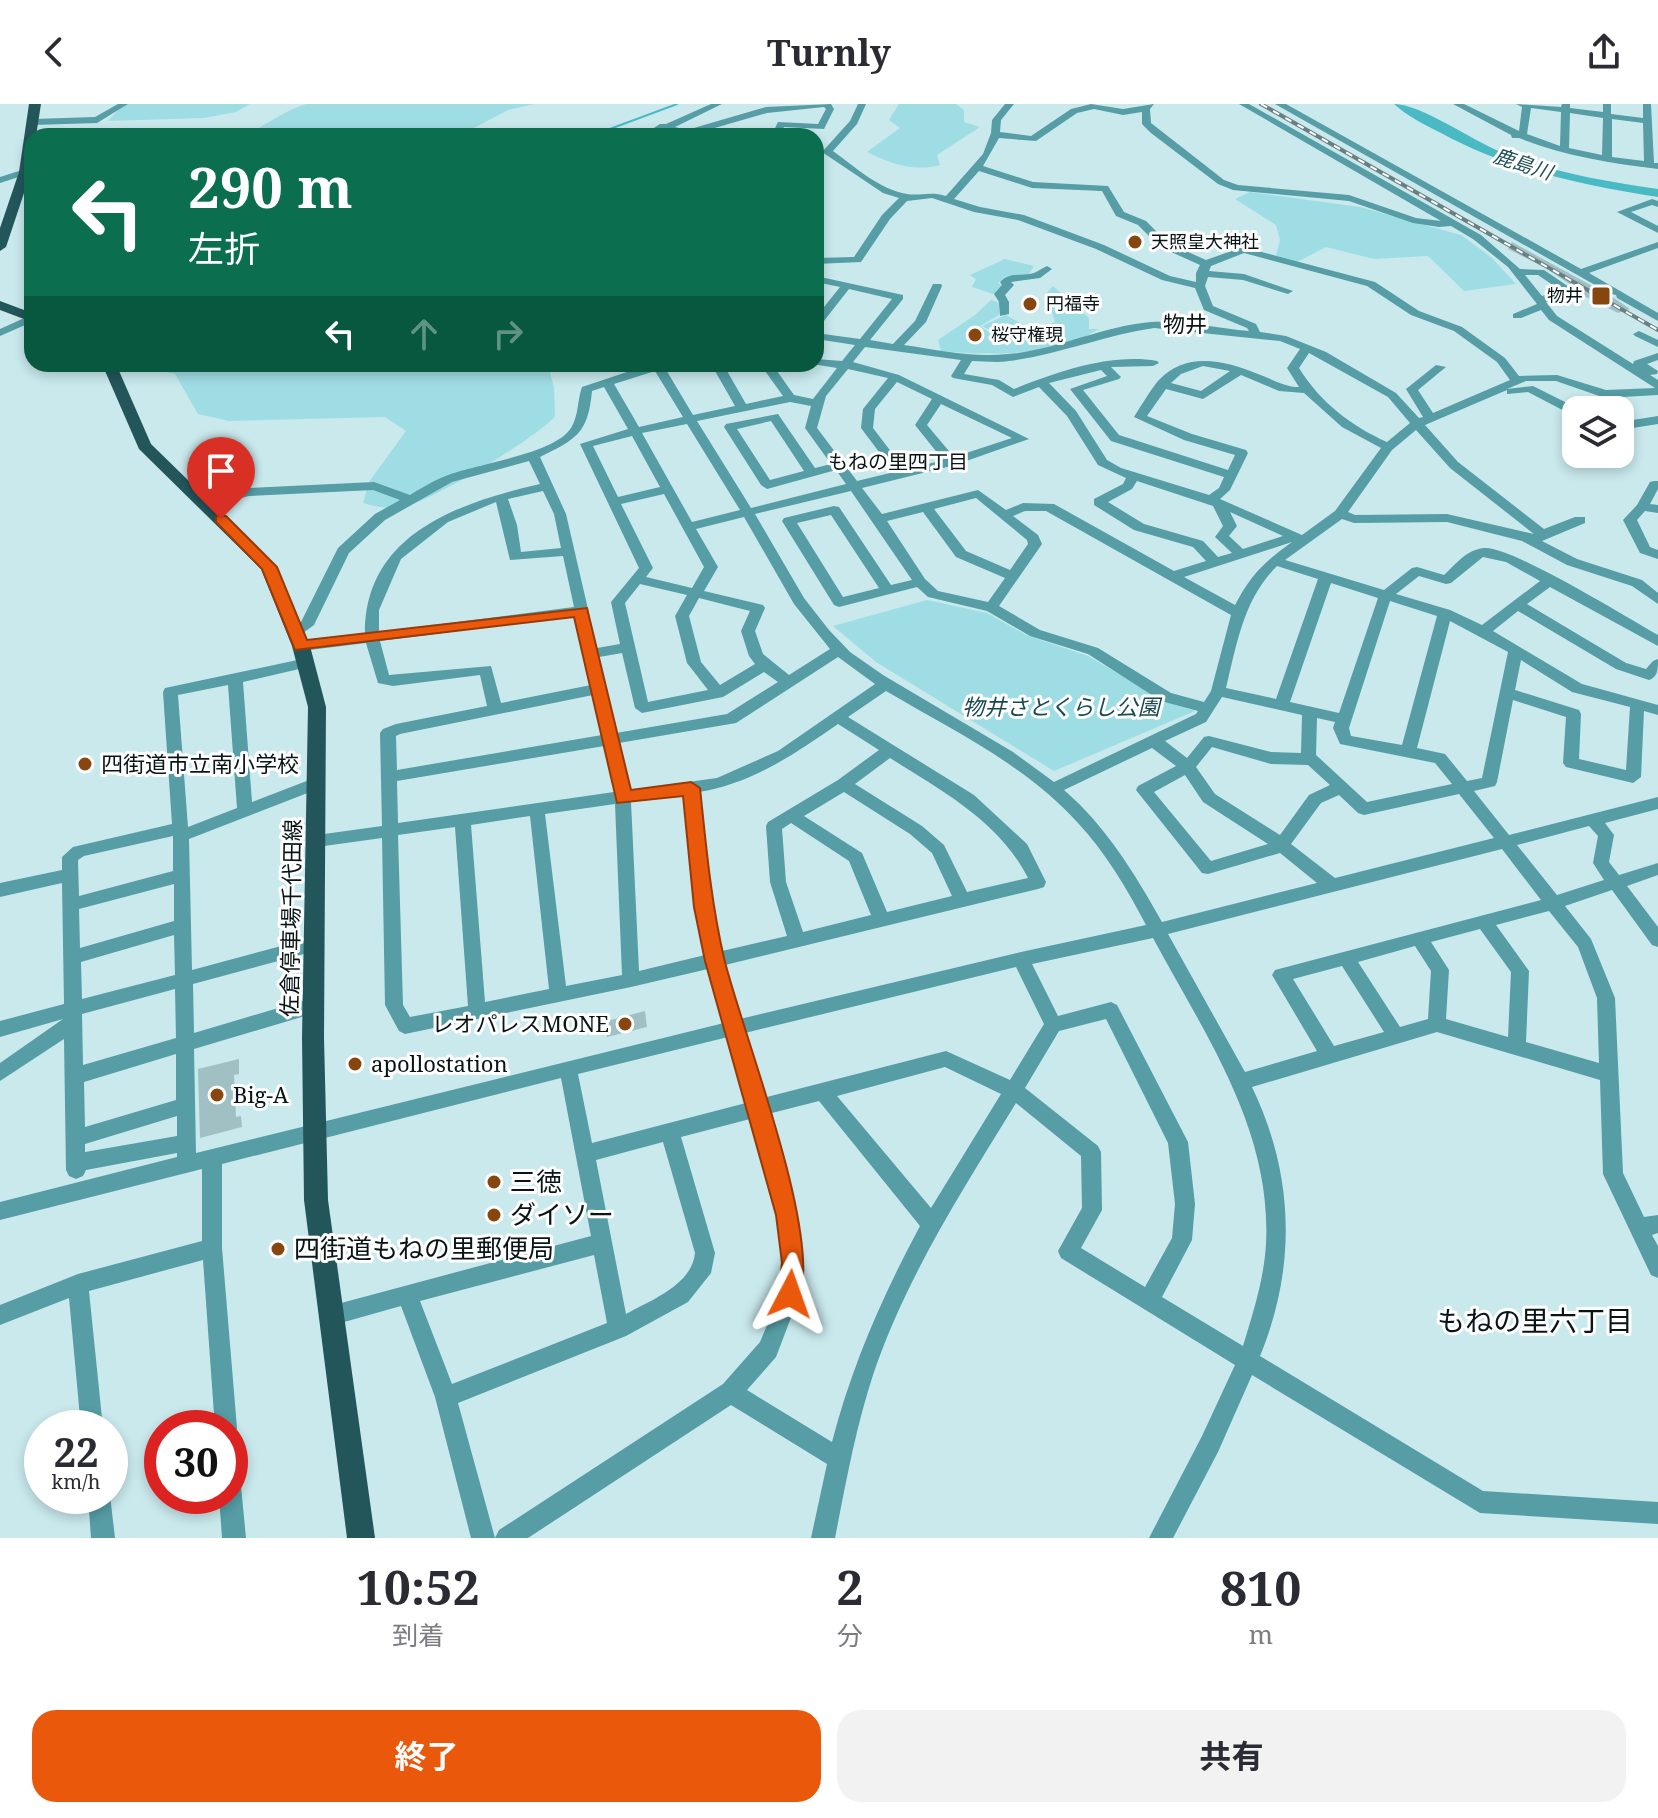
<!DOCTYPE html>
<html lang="ja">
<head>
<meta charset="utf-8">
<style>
	body { margin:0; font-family:"Noto Serif","Noto Sans JP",serif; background:#f2f2f3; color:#2b2b33; height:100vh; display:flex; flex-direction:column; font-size:30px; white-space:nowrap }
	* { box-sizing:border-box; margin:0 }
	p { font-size:26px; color:#7c7c81 }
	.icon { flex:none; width:44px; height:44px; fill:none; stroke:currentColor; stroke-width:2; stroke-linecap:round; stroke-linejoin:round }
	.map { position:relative; height:1434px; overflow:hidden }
	.panel { display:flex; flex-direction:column; background:#fff; flex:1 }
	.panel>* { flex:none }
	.top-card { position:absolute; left:24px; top:24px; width:800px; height:244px; border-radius:24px; box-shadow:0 4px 12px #0003; background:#0b6e4f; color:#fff; overflow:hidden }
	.buttons { position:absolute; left:1562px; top:292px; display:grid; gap:16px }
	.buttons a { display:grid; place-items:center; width:72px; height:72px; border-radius:16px; background:#fff; box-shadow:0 4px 12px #0003; font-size:40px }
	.speed { position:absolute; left:24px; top:1306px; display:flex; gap:16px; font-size:40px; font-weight:700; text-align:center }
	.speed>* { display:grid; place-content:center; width:104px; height:104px; border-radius:50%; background:#fff; box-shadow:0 4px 12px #0003; line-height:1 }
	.speed small { font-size:20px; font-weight:400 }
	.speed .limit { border:12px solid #d22; background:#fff; color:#111 }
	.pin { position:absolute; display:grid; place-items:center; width:68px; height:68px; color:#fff; margin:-82px -34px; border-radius:50% 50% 50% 0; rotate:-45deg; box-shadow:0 0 8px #0007 }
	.pin .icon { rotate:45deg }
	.me { position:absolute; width:88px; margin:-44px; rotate:4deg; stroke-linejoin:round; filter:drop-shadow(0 0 6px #0008) }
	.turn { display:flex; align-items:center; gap:28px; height:168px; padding:0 32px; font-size:36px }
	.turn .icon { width:104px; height:104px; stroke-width:2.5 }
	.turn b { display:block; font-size:56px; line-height:68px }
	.lanes { display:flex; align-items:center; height:76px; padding:0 32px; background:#0003; justify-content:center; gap:40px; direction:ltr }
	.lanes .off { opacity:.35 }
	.eta { display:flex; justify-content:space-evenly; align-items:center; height:136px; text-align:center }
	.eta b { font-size:48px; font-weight:700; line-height:56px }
	.cta { display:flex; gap:16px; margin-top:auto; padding:16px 32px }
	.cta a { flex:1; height:92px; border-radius:24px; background:#ea580c; color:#fff; font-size:32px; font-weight:700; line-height:92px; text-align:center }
	.cta a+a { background:#f2f2f3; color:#2b2b33 }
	header { display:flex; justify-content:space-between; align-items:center; height:104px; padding:0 32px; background:#fff; font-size:36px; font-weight:700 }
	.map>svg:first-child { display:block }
	.green { fill:#9fdde4 }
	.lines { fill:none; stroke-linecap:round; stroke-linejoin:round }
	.stream { stroke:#49b9c4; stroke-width:2 }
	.river { fill:#49b9c4; fill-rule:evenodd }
	.building { fill:#a0c0c3 }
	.minor { fill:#569da5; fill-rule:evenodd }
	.major { fill:#23565b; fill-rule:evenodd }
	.rail-casing { stroke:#697f82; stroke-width:4 }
	.rail { stroke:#fff; stroke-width:2; stroke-dasharray:7; stroke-linecap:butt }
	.route { fill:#ea580c; stroke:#983908; stroke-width:2 }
	.poi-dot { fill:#86460e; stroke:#fff; stroke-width:3 }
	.labels { text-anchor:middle; stroke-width:6; stroke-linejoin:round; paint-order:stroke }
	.far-poi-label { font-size:18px; fill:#081415; stroke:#fff; text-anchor:start }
	.far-water-label { font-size:20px; font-style:italic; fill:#1e4e54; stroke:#fff }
	.far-neighbourhood-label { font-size:20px; fill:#081415; stroke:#fff }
	.far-quarter-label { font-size:22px; fill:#081415; stroke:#fff }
	.park-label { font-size:22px; font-style:italic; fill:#18494e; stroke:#fff }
	.poi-label { font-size:22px; fill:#081415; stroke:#fff; text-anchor:start }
	.street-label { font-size:22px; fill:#081415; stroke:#fff }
	.near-poi-label { font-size:26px; fill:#081415; stroke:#fff; text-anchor:start }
	.near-neighbourhood-label { font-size:28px; fill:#081415; stroke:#fff }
</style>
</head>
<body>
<header><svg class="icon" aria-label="back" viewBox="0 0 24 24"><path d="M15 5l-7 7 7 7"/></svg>Turnly<svg class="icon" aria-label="share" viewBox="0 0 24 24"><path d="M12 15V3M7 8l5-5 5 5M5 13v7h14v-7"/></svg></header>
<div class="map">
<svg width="1658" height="1434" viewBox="0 0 1658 1434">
	<rect width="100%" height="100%" fill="#c9e9ed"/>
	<path class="green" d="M124 0H250L236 8 204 14 108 17Z
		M306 0H534L508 6 459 32H243C265 22 283 7 306 0Z
		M899 0H956L964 6V18L980 23 937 51 940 61C914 68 891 60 867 48L900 24 889 16Z
		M1250 88 1360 103 1461 131 1491 153 1516 180 1464 187 1428 152 1374 155 1326 143 1295 159 1276 152 1280 136 1276 121 1235 95Z
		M1005 155 1034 162 1028 171 1006 172 998 179 1005 183 996 191 972 183 976 175 970 171Z
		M1053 182 1089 214V225H1099C1056 252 990 252 941 247L938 236 975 211 991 196 1000 199 999 211 980 222 998 234 1038 232 1039 226 1055 218 1046 190Z
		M1006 211 1031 225C1012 234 1000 232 982 222Z
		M95 260H548L554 284 555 313C532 336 436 395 406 402 390 406 378 403 363 399L369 378 406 327 385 313 229 317 198 310 175 270C150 263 124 269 99 266Z
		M927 496 987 509 1026 531 1088 552 1165 597 1195 607 1054 667 876 558 833 522Z"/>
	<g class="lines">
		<path class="stream" d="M591 32 677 0"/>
		<path class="river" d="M1394 0C1421 0 1471 36 1501 48 1551 68 1604 77 1658 85V93C1582 81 1509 66 1441 29 1425 21 1407 12 1394 0Z"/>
	</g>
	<path class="building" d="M1512 138 1614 194 1630 205 1618 209 1572 186 1571 181 1546 164 1508 145Z
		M645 907 647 923 607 933 603 918Z
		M239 955V970L234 971 236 1013 241 1012 242 1023 200 1034 198 965Z"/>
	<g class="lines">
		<path class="minor" d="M118 0H128L97 19 33 21 28 18 33 15 95 13Z
			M711 0H722L675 23 687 26 766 3 831 0 834 5 824 25 784 23 781 32H771L778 18 818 20 826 5 824 3 767 9 687 32 667 26 654 32H641L660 20H666Z
			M858 0H866L857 20 833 47C854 62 880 86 907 90 920 92 931 87 946 92L983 50 991 29 992 16 1005 0H1014L1001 16 1000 28 1031 32 1071 5 1091 0 1123 5 1154 0 1150 5 1151 19 1224 76 1238 81 1349 91 1416 114 1441 117 1239 0H1249L1481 131 1520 165 1544 166 1569 183 1570 190 1546 198 1557 212 1633 260 1634 257 1658 249V256L1647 260 1658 267 1657 270 1650 271 1658 276V291L1605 294 1556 277H1526L1507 285 1533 282 1581 306H1576V312L1572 311 1528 288 1507 290V286L1425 321 1458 358 1544 425 1575 413H1585V419L1542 437 1577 455 1642 476 1658 489V500L1632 482 1567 461 1522 437 1447 418 1354 419 1342 415 1285 456 1384 486 1412 464 1417 463 1444 471C1456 460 1467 445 1485 444 1513 443 1626 513 1658 531V542L1550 483 1527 500 1626 559 1646 565 1653 557 1658 555C1658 565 1658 573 1649 576L1616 565 1518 507 1493 527 1582 580 1658 601V611L1644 607 1641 673 1633 679 1566 663 1563 659 1566 613 1513 596 1497 678 1495 682 1474 687 1509 731 1658 693V705L1605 719 1614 731 1609 758 1619 771 1658 759V771L1627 782 1658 823V843L1652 841 1612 786 1565 802 1591 835 1615 894 1623 1069 1644 1113 1658 1111V1129L1652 1131 1658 1142V1174L1651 1171 1603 1070 1600 976 1437 928 1252 983C1294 1070 1297 1162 1260 1252L1483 1387 1658 1398V1420L1480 1409 1252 1271 1218 1348 1173 1434H1149L1202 1332 1235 1261 1061 1154 1058 1147 1082 1104 1081 1052 1016 999C963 1085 907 1172 874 1268 856 1322 846 1378 835 1434H811L827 1360 731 1301 528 1434H495L499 1426 723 1280 760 1238 780 1190 784 1159 777 1111 750 1015 681 1033 715 1149 711 1169 688 1198 626 1232 458 1299 495 1434H471L435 1293 401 1202 330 1222 323 1219 320 1212 323 1205 330 1202 591 1132 561 974 222 1060V1144L237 1324 234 1332 230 1333V1324H215L203 1156 89 1187 103 1324H81L69 1194 0 1221V1201L78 1170 202 1137V1065L0 1116V1098L177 1053V1049L86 1066 83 1072 76 1075 69 1072 66 1066 64 935 0 977V959L63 915 0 933V917L64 900 62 779 0 793V779L62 766V753L73 743 172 720 163 588 165 584 307 554 312 556 314 559 312 562 243 578 252 698 317 673 325 679 323 683 189 735 192 866 315 833 321 835 324 840 321 845 315 847 193 880 194 929 315 893 321 896 324 901 321 906 315 909 194 945 196 1049 724 919 708 865 631 883 405 930 399 927 385 901 382 734 317 743 311 741 309 737 311 733 317 731 382 722 380 629 383 625 396 620 487 602 480 571 393 582 378 579 366 539 301 547 294 542 301 537 365 529C365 430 458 399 540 380L529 357 452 378 385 416 349 449 314 521 296 534 289 529 301 518 338 444 375 410 400 396 373 386 249 392 203 403 197 399 198 396 249 384 374 378 410 391C420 385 431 378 443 373 472 360 554 351 571 324 579 311 577 297 582 283L651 260H673L665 264 693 311 735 302 711 260H723L746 300 783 292 760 260H772L794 291 813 295 837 264 812 260H816V255L842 257 855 241 816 235V229L860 235 892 195 849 185 820 222 816 223V213L840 183 816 178V172L903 191V195L870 236 893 240 915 217 933 180H941L942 182 926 218 904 241C938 246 973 254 1008 250 1057 246 1102 222 1151 218 1182 216 1217 224 1249 227L1247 224 1204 206 1195 184 1162 176 1096 145 1018 116 974 108 932 94 907 97 890 115 861 158 816 160V154L854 153 882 111 899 94 883 89 822 48 850 17ZM1094 5 1123 11 1142 8V20L1151 29 1218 80 1233 86 1349 97 1413 119 1439 123 1451 122 1473 135 1508 163 1537 200 1513 210V214H1521L1541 206 1549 216 1655 284 1606 286 1557 271 1519 272 1505 254 1462 223 1419 207 1375 178 1243 143 1206 156 1168 139 1146 117 1124 108 1108 82 1033 78 983 62 999 34 1036 37 1077 9ZM979 67 1032 84 1102 87 1116 112 1138 121 1160 143 1200 161 1196 169V178L1170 172 1104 141 1024 111 980 103 954 95ZM1244 149 1367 182 1411 211 1454 227 1497 258 1510 276 1433 309 1418 286 1446 263 1436 261 1406 285 1423 313 1419 314 1396 289 1326 248 1286 232 1260 228 1256 220 1213 202 1205 182 1208 173 1243 176 1288 190 1293 187 1244 170 1209 167 1211 162ZM1525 171H1538L1560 186 1542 192ZM1154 224 1280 237 1300 245 1287 264 1299 283C1284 283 1272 275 1258 270 1224 256 1185 247 1158 277 1151 285 1141 302 1134 313L1184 336 1235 351 1228 366 1119 331 1083 286 1119 275 1121 273 1111 263 1153 262 1159 259 1157 257C1110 249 1057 268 1014 285L999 276 964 270 972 257C984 257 997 259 1009 257 1058 251 1105 231 1154 224ZM865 243 961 256 951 272 953 274 992 281 1013 293 1039 283 1067 312 1098 361 1126 374 1123 380 1094 395V401L1134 426 1193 443 1206 457 1174 467 1054 400 1023 399 1006 406 978 386 882 410 862 384 955 361 1029 335 899 271 853 258ZM1309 249 1388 293 1410 319 1387 338C1351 322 1320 298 1299 264ZM1203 262 1230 267 1201 287 1171 279 1181 270ZM848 265 888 274 863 305 861 324 894 368 857 377 817 324 826 292ZM1101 266 1107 272 1070 285 1111 337 1224 373 1219 384 1209 391 1121 364 1107 356 1076 307 1049 279ZM655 267 683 313 639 323 614 280ZM1241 271 1279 287 1304 289 1342 323 1381 344 1335 407 1302 431 1220 395 1230 386 1248 349 1246 346 1192 330 1147 312 1166 285 1203 295ZM897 278 932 295 915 321 943 356 905 366 873 324 875 305ZM604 283 628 325 580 340 639 464 611 498 620 540 597 544 566 410 540 353C576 335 588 330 592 287ZM790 298 811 302 805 324 831 360 815 364 778 310 726 320 724 323 761 381 767 385 836 366 846 380 751 404 697 317ZM941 300 1012 334 954 353 927 321ZM771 317 804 367 770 376 737 325ZM687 320 740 406 692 418 642 329ZM1416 326 1450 364 1534 430 1447 410 1355 411 1348 408 1392 346ZM632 332 660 383 618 393 593 342ZM1137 377 1213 402 1223 422 1215 433 1232 449 1218 453 1203 437 1144 420 1108 398 1132 385ZM543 387 554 410 561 444 521 448 517 421 508 395ZM851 387 912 476 891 481 839 403 834 402 784 414 782 417 834 501 839 503 917 483 928 493 987 507 1030 532 1088 550 1161 597 1198 607 1196 610 1054 678 1013 648 883 571 850 548 829 526 804 494 755 410ZM664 390 704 463 692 484 646 473 653 464 621 400ZM976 394 1027 436 1028 440 1010 466 966 447 934 405ZM496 398 510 456 563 452 574 503 379 528V506L401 455 448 418ZM1025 407H1046L1231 511 1211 587 1204 598 1171 589 1098 544 1040 526 999 502 1042 440 1038 431 1013 412ZM923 408 956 453 1005 474 988 498 938 487 925 475 887 417ZM1230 408 1283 432 1243 445 1229 432 1237 422ZM831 411 879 484 843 493 797 419ZM744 413 794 500 830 545 789 571 763 550 755 527 765 504 763 501 704 487 718 463 696 425ZM1292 438C1264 458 1251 471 1235 501L1184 473ZM1483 453 1506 458 1540 477 1482 521 1450 506 1396 490 1419 472 1446 480 1451 479ZM1277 462 1318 475 1276 595 1226 584C1237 540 1243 496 1277 462ZM1331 479 1378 494 1339 609 1290 598ZM640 480 687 491 675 512 687 559 708 586 648 598 625 499ZM699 494 750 507 741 527 749 552 755 560 720 581 701 558 689 512ZM1390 497 1437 512 1402 641 1351 632 1349 624ZM576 512 591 581 501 599 491 562 389 571 380 537ZM1450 517 1508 548 1482 674 1467 677 1445 650 1417 644ZM622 549 635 604 642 609 723 593 764 568 778 578 727 610 616 629 599 553ZM838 553 875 580 778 647 717 674 629 686 619 639 736 619ZM1521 556 1572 588 1630 603 1626 666 1579 655 1581 610 1579 606 1515 586ZM228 581 237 704 188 723 178 591ZM886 587C952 626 1026 661 1078 719 1106 749 1127 785 1146 821L1021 848 740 915 725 861 1038 785 1044 783 1046 778 1027 740 974 691 848 613ZM593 591 602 631 397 666 396 632 400 630ZM1222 593 1302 611 1301 649 1271 648 1209 632 1204 633 1187 654 1165 637 1206 618ZM1317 614 1335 618 1333 624 1340 640 1435 659 1452 680 1367 698 1316 651ZM838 620 879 646 838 676 768 718 766 722 770 778 787 832 722 847 712 803 699 688C751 680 795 650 838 620ZM604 642 614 688 398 719 397 677ZM1212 643 1271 660 1308 661 1330 681 1309 691 1280 731 1215 690 1196 663ZM1152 644 1176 662 1138 682 1136 686 1202 769 1208 770 1280 749 1317 779 1162 818C1135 770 1106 722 1064 686ZM890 654C942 687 999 717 1028 774L967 788 944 741 922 722 855 680ZM1185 671 1203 698 1268 740 1211 757 1154 688ZM844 688 910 730 932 749 952 792 887 808 862 749 804 712ZM684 690 696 803 705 851 639 867 631 698ZM1459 690 1494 734 1335 774 1291 740 1321 699 1339 691 1358 709 1364 711ZM615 700 622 871 566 882 545 710ZM530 712 549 885 485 898 471 721ZM791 719 849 757 871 811 803 828 786 778 782 725ZM1589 722 1598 732 1593 759 1604 776 1557 791 1517 741ZM455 723 468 902 410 913 403 901 398 731ZM173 732V767L79 792 78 756 84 752ZM1502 745 1541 796 1275 866 1272 871 1275 876 1317 947 1245 968 1168 830ZM174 780V817L80 844 79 805ZM1549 807 1578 843 1597 894 1599 959 1526 938 1529 867 1496 821ZM1480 825 1511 868 1508 933 1446 915 1449 866 1431 838ZM174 831 175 871 82 895 81 858ZM1153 834C1205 931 1272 1025 1266 1140 1264 1175 1253 1209 1243 1242L1162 1193 1192 1136 1195 1100 1188 1038 1117 901 1111 898 1058 912 1032 860ZM1415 842 1431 867 1428 915 1400 923 1358 858ZM1342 862 1384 928 1334 942 1293 875ZM1016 863 1044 920 1010 976 946 947 763 994 745 929ZM175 885 176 934 83 961 82 910ZM1106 915 1168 1039 1175 1100 1172 1134 1145 1183 1081 1144 1102 1106 1101 1048 1098 1042 1025 984 1059 927ZM728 933 746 999 592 1039 578 970ZM176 950V996L85 1023 84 978ZM945 963 1001 990 931 1104 837 992ZM819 997 920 1122C883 1191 852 1261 832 1338L747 1286 776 1253 800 1190 804 1159 797 1111 768 1010ZM177 1012V1032L85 1048V1040ZM663 1038 695 1149C692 1181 651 1196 626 1210L596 1056ZM594 1151 607 1219 452 1280 420 1197Z
			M1275 0H1286L1581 165 1658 138V144L1589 169 1658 209V217L1617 194 1616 191 1611 190Z
			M1453 0H1464L1519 27 1522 3 1516 0 1561 3 1562 0H1570V4L1603 8V0H1611V10L1643 14V0H1651L1654 59H1658V65C1610 59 1564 52 1519 34H1512L1511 31ZM1531 4 1561 8 1560 42 1527 30ZM1570 9 1603 14 1602 51 1569 44ZM1612 15 1643 19 1644 57 1612 53Z
			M25 65 28 66V70L0 79V73Z
			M1652 95 1658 97V103L1652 101 1631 108 1658 122V129L1617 108Z
			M1047 162 1052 165 1040 174 1011 178 1014 181 1005 191 1009 198V210L1000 212 999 198 994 190 1002 181 1000 178C1010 167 1021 173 1034 169 1039 167 1042 164 1047 162Z
			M31 211 32 218 0 232V225Z
			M1639 227 1658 236V243L1635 232 1633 230Z
			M1658 312V320L1620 326V318Z
			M1654 377H1658V385L1650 400 1658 401V409L1645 407 1637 416 1650 443 1658 446V455L1640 449 1623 416 1637 401 1650 378Z
			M230 1371 238 1374 241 1382 246 1434H222L219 1392H230Z
			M88 1392 110 1391 115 1434H91Z"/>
		<path class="major" d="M29 0H41L36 32H32L31 68 6 143 0 147V124L19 68Z
			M0 197 32 209V218L0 206Z
			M102 260H116L151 340 277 463 310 542 326 603 324 934 328 1096 375 1434H347L304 1096 302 934 308 603 292 542 261 465 139 345Z"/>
		<defs>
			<path id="rail" d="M1261 0 1658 226"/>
		</defs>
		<use href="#rail" class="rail-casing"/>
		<use href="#rail" class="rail"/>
	</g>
	<path class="route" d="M216 412H226L277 463 307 536 587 504 631 686 691 678 700 684C706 741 711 798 724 854 742 929 825 1136 798 1199L790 1202 782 1199 778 1190 782 1159 776 1111 705 857 694 803 683 692 617 699 574 513 295 546 262 465 216 418Z"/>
	<g class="poi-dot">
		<circle cx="1135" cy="138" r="8"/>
		<rect x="1591" y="182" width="20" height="20" rx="4"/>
		<circle cx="1030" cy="200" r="8"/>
		<circle cx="975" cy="231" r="8"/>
		<circle cx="85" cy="660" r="8"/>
		<circle cx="625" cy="920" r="8"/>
		<circle cx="355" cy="960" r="8"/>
		<circle cx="217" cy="991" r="8"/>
		<circle cx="494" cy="1078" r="8"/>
		<circle cx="494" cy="1111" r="8"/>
		<circle cx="278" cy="1145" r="8"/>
	</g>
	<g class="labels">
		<g class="far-poi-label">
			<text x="1151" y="144">天照皇大神社</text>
			<text x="1583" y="198" text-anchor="end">物井</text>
			<text x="1046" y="206">円福寺</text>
			<text x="991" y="237">桜守権現</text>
		</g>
		<g class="far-water-label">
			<text transform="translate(1523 60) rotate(18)" y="7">鹿島川</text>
		</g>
		<g class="far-neighbourhood-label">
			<text x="898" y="365">もねの里四丁目</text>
		</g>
		<g class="far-quarter-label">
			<text x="1185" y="228">物井</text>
		</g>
		<g class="park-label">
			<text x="1061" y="611">物井さとくらし公園</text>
		</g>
		<g class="poi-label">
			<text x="101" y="668">四街道市立南小学校</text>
			<text x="609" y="928" text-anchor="end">レオパレスMONE</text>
			<text x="371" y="968">apollostation</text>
			<text x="233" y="999">Big-A</text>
		</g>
		<g class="street-label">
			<text transform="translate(291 814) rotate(-89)" y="8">佐倉停車場千代田線</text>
		</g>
		<g class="near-poi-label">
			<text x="510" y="1087">三徳</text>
			<text x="510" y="1120">ダイソー</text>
			<text x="294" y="1154">四街道もねの里郵便局</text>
		</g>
		<g class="near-neighbourhood-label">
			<text x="1535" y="1227">もねの里六丁目</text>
		</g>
	</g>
</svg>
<div class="buttons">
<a><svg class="icon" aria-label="layers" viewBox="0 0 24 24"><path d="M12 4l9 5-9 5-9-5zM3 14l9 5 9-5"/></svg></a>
</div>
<div class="speed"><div>22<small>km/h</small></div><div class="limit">30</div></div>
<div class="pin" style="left:221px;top:415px;background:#d93025"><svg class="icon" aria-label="arrive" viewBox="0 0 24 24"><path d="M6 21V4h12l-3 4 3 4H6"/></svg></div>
<svg class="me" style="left:790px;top:1190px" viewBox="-20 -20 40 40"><path d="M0-17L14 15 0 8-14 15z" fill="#ea580c" stroke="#fff" stroke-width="4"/></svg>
<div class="top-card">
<div class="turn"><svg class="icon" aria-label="left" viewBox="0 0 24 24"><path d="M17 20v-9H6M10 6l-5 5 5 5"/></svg><div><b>290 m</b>左折</div></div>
<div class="lanes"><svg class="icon" aria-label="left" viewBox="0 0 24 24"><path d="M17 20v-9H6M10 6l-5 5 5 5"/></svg><svg class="icon off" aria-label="ahead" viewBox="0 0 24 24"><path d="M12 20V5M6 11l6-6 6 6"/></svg><svg class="icon off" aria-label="right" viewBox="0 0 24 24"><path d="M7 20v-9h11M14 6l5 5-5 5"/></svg></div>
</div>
</div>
<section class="panel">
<div class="eta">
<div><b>10:52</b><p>到着</p></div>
<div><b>2</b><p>分</p></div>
<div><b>810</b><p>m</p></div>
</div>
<div class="cta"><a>終了</a><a>共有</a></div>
</section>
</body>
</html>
